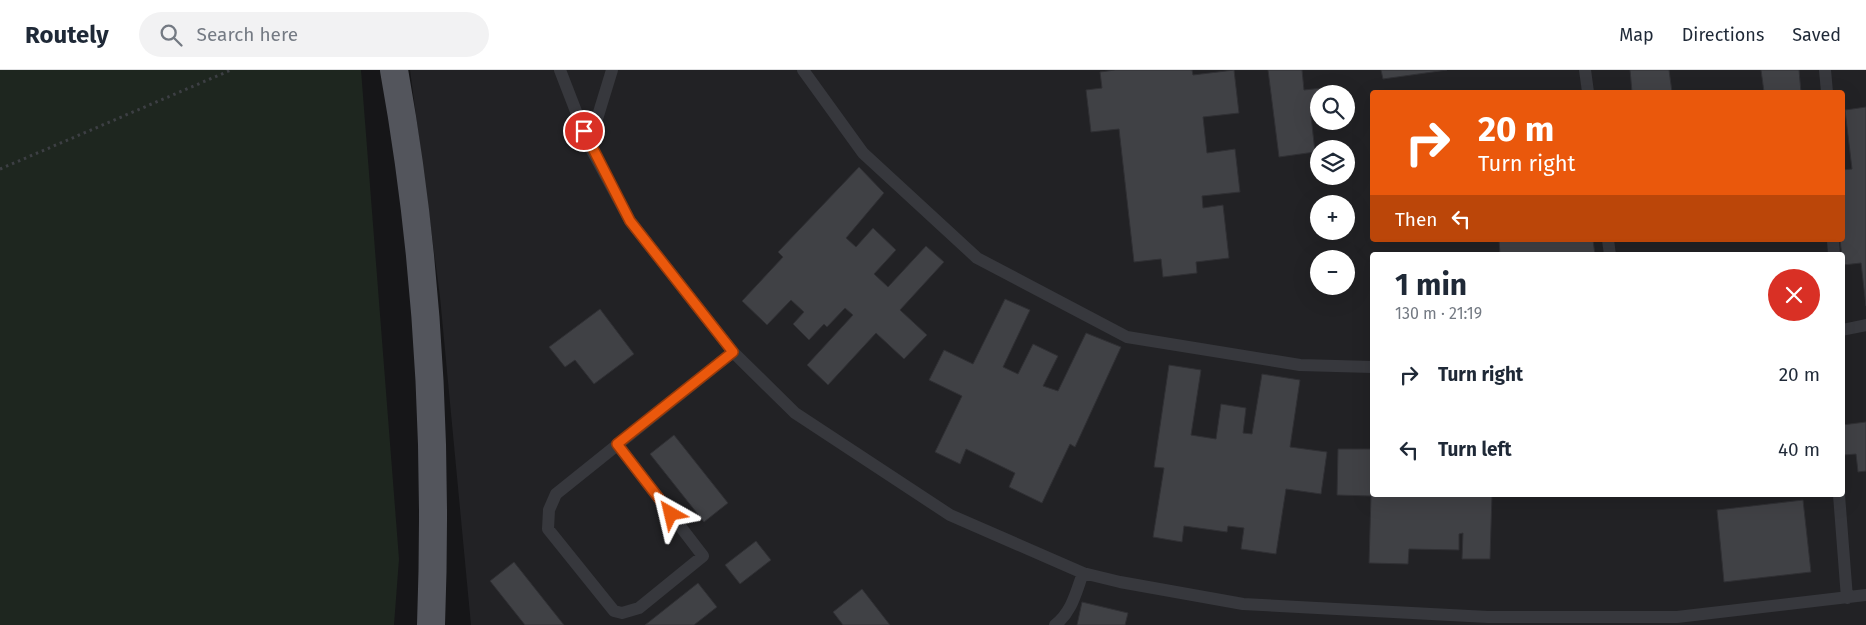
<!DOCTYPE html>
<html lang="en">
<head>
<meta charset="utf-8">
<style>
	body { margin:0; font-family:"Fira Sans",sans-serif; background:#f2f2f3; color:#1f2937; height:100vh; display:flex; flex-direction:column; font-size:19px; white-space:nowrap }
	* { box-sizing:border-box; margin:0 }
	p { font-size:16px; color:#747a83 }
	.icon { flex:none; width:28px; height:28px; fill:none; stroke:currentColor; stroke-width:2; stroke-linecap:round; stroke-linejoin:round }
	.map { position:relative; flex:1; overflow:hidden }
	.panel { position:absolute; left:1370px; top:182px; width:475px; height:245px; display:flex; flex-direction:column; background:#fff; border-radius:5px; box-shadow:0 5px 20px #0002 }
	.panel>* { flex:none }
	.banner { position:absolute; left:1370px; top:20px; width:475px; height:152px; border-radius:5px; box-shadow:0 5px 20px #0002; background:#ea580c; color:#fff; overflow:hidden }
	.fabs { position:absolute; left:1310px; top:15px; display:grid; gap:10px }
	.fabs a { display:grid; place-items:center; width:45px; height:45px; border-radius:50%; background:#fff; box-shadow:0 5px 20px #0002; font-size:25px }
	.pin { position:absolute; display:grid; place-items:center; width:42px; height:42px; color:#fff; margin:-21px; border:2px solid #fff; border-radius:50%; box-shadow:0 1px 5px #0007 }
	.me { position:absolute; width:55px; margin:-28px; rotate:323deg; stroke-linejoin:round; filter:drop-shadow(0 0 4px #0008) }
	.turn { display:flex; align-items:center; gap:18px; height:105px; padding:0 25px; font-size:22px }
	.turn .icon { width:65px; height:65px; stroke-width:2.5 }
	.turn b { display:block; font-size:35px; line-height:42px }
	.then { display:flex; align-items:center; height:48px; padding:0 25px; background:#0003; gap:10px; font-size:19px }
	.round { display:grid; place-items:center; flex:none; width:52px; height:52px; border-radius:26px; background:#f2f2f3 }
	.head { display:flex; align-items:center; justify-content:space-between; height:85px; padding:0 25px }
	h1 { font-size:30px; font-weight:700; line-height:38px }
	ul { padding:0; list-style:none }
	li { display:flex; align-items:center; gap:15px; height:75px; padding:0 25px }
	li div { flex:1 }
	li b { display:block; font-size:19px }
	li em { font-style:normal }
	header { display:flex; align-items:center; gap:30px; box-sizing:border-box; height:70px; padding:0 25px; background:#fff; border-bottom:1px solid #e0e1e3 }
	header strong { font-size:24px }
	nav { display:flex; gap:28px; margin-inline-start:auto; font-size:18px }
	.search { width:350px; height:45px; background:#f2f2f3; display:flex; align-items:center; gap:12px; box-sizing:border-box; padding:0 18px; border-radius:28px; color:#747a83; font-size:19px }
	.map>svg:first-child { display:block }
	.built { fill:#222225; fill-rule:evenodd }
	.green { fill:#1e261f }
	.building { fill:#404145; stroke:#303034 }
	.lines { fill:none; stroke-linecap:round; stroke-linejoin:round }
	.path { stroke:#3d3f44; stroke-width:3; stroke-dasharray:2.5 4; stroke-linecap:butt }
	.lane { stroke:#37383d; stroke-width:12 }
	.primary { stroke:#53555c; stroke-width:28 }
	.route-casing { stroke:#983908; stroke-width:12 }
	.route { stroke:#ea580c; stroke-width:9 }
</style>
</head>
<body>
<header>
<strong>Routely</strong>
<div class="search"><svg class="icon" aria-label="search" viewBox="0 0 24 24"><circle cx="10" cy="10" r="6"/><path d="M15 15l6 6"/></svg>Search here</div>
<nav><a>Map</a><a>Directions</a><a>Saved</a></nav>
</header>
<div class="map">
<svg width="1866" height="555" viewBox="0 0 1866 555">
	<rect width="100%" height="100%" fill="#161618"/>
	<path class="built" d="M410 0H1866V555H471L440 227ZM1372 22H1842V170H1372ZM1319 24H1346V51H1319ZM1319 79H1346V106H1319ZM1319 134H1346V161H1319ZM1372 185H1842V425H1372ZM1319 189H1346V216H1319Z"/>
	<path class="green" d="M0 0H361L399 489 394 555H0Z"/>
	<path class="building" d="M1115 0H1192L1193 5 1234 0 1239 43 1203 47 1207 83 1235 79 1240 122 1202 126 1203 138 1223 135 1229 188 1196 192 1197 203 1163 207 1161 189 1134 192 1119 59 1091 62 1086 20 1102 18 1100 2Z
		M1268 0H1302L1304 20 1323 18V24H1319V45L1311 46 1315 82 1279 87Z
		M1381 0H1447L1383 9Z
		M1630 0H1669L1672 22H1632Z
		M1761 0H1799L1801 22H1764Z
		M1866 37V236L1861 193 1843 195 1840 170H1842V100L1852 99 1845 40Z
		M859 97 884 123 846 168 856 177 873 158 896 180 874 204 888 217 926 176 944 192 900 240 927 265 904 289 876 263 828 315 807 295 853 245 845 238 827 257 824 254 809 270 793 254 804 242 791 230 767 255 742 231 783 187 778 182Z
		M1499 170H1593L1595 185H1500Z
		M1005 229 1030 240 1003 297 1018 304 1033 274 1058 286 1043 316 1058 321 1086 263 1121 277 1075 377 1070 374 1042 433 1009 417 1015 403 966 379 960 394 935 382 962 326 929 310 944 280 973 294Z
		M600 239 634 284 594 314 575 290 565 297 549 277Z
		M1169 295 1201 300 1191 365 1216 369 1221 334 1246 338 1243 363 1252 364 1262 304 1300 310 1290 377 1327 382 1321 424 1286 419 1276 484 1241 479 1244 458 1228 456 1227 462 1184 456 1182 472 1153 467 1164 398 1154 397Z
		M1866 352V401L1858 402 1856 384 1844 385 1842 355Z
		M674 365 728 433 704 452 650 384Z
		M1338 379H1372V425H1492L1490 489H1462L1463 463 1459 464V480L1409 479 1408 494 1369 493 1371 426 1337 425Z
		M1803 430 1811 502 1724 512 1717 440Z
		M756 471 771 490 740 514 725 495Z
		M514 492 564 555H525L490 511Z
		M698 513 717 537 694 555H645Z
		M862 519 890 555H843L833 542Z
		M1082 532 1128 543 1125 555H1077Z"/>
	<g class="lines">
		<path class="path" d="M0 99 231 0"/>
		<path class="lane" d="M560 0 589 75 630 151 733 282 795 343 950 445 1083 503 1120 512 1243 534 1488 547H1677L1866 525
			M803 0 863 83 977 188 1127 267 1300 295 1372 297
			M1585 0 1588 22
			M1825 0 1827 22
			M589 75 612 0
			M1608 170 1610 185
			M1833 170 1834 185
			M1842 260 1866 255
			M617 374 703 486 639 538 622 543 614 541 548 459 549 440 556 424 733 282
			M1839 425 1847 528
			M1055 555C1072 542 1076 522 1083 503"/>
		<path class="primary" d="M394 0C427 183 438 369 431 555"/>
	</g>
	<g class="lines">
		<defs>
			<path id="route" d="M584 61 630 151 733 282 617 374 671 444"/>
		</defs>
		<use href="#route" class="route-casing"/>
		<use href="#route" class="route"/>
	</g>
</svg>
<div class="fabs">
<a><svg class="icon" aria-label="search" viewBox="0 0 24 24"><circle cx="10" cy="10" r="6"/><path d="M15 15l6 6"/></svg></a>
<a><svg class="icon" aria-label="layers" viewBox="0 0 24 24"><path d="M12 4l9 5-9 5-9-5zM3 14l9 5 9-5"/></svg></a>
<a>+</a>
<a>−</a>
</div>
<div class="pin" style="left:584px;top:61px;background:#d93025"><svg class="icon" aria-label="arrive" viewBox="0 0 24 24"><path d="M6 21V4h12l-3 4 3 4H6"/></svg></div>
<svg class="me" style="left:671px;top:444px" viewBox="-20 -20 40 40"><path d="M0-17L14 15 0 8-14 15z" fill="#ea580c" stroke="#fff" stroke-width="4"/></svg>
<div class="banner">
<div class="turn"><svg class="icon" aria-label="right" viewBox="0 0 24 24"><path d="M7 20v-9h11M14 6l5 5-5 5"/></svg><div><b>20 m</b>Turn right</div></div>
<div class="then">Then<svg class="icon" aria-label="left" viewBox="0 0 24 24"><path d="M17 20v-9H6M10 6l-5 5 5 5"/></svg></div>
</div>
<section class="panel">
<div class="head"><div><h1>1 min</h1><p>130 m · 21:19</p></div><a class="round" style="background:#d93025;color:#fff"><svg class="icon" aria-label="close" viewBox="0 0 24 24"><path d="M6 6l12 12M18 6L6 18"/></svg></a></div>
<ul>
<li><svg class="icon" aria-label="right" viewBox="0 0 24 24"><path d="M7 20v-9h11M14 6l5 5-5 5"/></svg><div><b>Turn right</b></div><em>20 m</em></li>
<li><svg class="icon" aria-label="left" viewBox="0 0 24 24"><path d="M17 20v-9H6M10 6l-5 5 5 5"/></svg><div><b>Turn left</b></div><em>40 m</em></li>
</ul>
</section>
</div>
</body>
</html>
